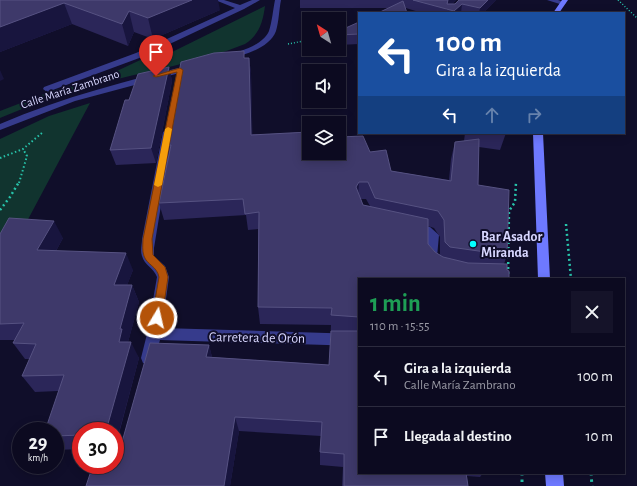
<!DOCTYPE html>
<html lang="es">
<head>
<meta charset="utf-8">
<style>
	body { margin:0; font-family:"Alegreya Sans",sans-serif; background:#151329; color:#f1f3f6; height:100vh; display:flex; flex-direction:column; font-size:15px; white-space:nowrap }
	* { box-sizing:border-box; margin:0 }
	p { font-size:13px; color:#9a9aa5 }
	.icon { flex:none; width:22px; height:22px; fill:none; stroke:currentColor; stroke-width:2; stroke-linecap:round; stroke-linejoin:round }
	.map { position:relative; flex:1; overflow:hidden }
	.drawer { position:absolute; left:358px; top:278px; width:267px; height:196px; display:flex; flex-direction:column; background:#0c0a20; border-radius:0px; box-shadow:0 2px 10px #0003,0 0 0 1px #2c2b3e }
	.drawer>* { flex:none }
	.top-card { position:absolute; left:358px; top:12px; width:267px; height:122px; border-radius:0px; box-shadow:0 2px 10px #0003,0 0 0 1px #2c2b3e; background:#1a4fa0; color:#fff; overflow:hidden }
	.needle { width:26px; rotate:323deg }
	.fabs { position:absolute; left:302px; top:12px; display:grid; gap:8px }
	.fabs a { display:grid; place-items:center; width:44px; height:44px; border-radius:0px; background:#0c0a20; box-shadow:0 2px 10px #0003,0 0 0 1px #2c2b3e; font-size:20px }
	.speed { position:absolute; left:12px; top:422px; display:flex; gap:8px; font-size:20px; font-weight:700; text-align:center }
	.speed>* { display:grid; place-content:center; width:52px; height:52px; border-radius:50%; background:#0c0a20; box-shadow:0 2px 10px #0003,0 0 0 1px #2c2b3e; line-height:1 }
	.speed small { font-size:10px; font-weight:400 }
	.speed .limit { border:6px solid #d22; background:#fff; color:#111 }
	.pin { position:absolute; display:grid; place-items:center; width:34px; height:34px; color:#fff; margin:-41px -17px; border-radius:50% 50% 50% 0; rotate:-45deg; box-shadow:0 0 4px #0007 }
	.pin .icon { rotate:45deg }
	.me { position:absolute; width:44px; margin:-22px; rotate:9deg; stroke-linejoin:round; filter:drop-shadow(0 0 3px #0008) }
	.turn { display:flex; align-items:center; gap:14px; height:84px; padding:0 12px; font-size:18px }
	.turn .icon { width:52px; height:52px; stroke-width:2.5 }
	.turn b { display:block; font-size:28px; line-height:34px }
	.lanes { display:flex; align-items:center; height:38px; padding:0 12px; background:#0003; justify-content:center; gap:20px; direction:ltr }
	.lanes .off { opacity:.35 }
	.round { display:grid; place-items:center; flex:none; width:42px; height:42px; border-radius:0px; background:#151329 }
	.overview { display:flex; align-items:center; justify-content:space-between; height:68px; padding:0 12px }
	h1 { font-size:24px; font-weight:600; line-height:30px; color:#1e9e55 }
	ul { padding:0; list-style:none }
	li { display:flex; align-items:center; gap:12px; height:60px; padding:0 12px; border-top:1px solid #2c2b3e }
	li div { flex:1 }
	li b { display:block; font-size:15px }
	li em { font-style:normal }
	.map>svg:first-child { display:block }
	.green { fill:#11342f }
	.lines { fill:none; stroke-linecap:round; stroke-linejoin:round }
	.path-far3 { stroke:#27c3aa; stroke-width:1.5; stroke-dasharray:1 2; stroke-linecap:butt }
	.path-far2 { stroke:#27c3aa; stroke-width:2; stroke-dasharray:1.5 2.5; stroke-linecap:butt }
	.path-far1 { stroke:#27c3aa; stroke-width:2.5; stroke-dasharray:2 3; stroke-linecap:butt }
	.path { stroke:#27c3aa; stroke-width:3; stroke-dasharray:2.5 4; stroke-linecap:butt }
	.lane { fill:#363b8c; fill-rule:evenodd }
	.street { fill:#363b8c; fill-rule:evenodd }
	.secondary { fill:#6e79ff; fill-rule:evenodd }
	.wall { fill:#2b2659; fill-rule:evenodd }
	.shaded-wall { fill:#18153e }
	.building { fill:#3e396a; stroke:#565282 }
	.route { fill:#b45309; stroke:#753606 }
	.slow { fill:#f59e0b }
	.poi-dot { fill:#03ffff; stroke:#100e2a; stroke-width:1.5 }
	.labels { text-anchor:middle; stroke-width:4; stroke-linejoin:round; paint-order:stroke }
	.far-street-label { font-size:12px; fill:#d8d7ff; stroke:#100e2a }
	.poi-label { font-size:14px; font-weight:bold; fill:#d8d7ff; stroke:#100e2a; text-anchor:start }
	.street-label { font-size:14px; fill:#d8d7ff; stroke:#100e2a }
</style>
</head>
<body>
<div class="map">
<svg width="637" height="486" viewBox="0 0 637 486">
	<rect width="100%" height="100%" fill="#100e2a"/>
	<path class="green" d="M265 6C263 22 259 35 245 44 198 63 145 71 95 85 62 93 31 105 0 118V111L52 91 104 77 151 55 160 58Z
		M90 103 0 272V139L49 116Z"/>
	<g class="lines">
		<path class="path-far3" d="M618 0 637 18
			M288 44 309 40"/>
		<path class="path-far2" d="M0 158 23 149 43 132
			M19 183 27 156 23 149"/>
		<path class="path-far1" d="M0 210 10 197 19 182
			M566 224 571 279
			M508 279 509 211 515 202 516 182"/>
		<path class="path" d="M522 473V486
			M591 473 592 486"/>
		<path class="lane" d="M215 0H224L240 5 252 0H260L244 9 142 57 50 91 47 92 43 89 44 87 136 53 235 8Z
			M414 223 430 227 439 235 437 257 441 264 439 267 435 269 431 267 425 257 427 237 422 233 410 230 408 227 410 224Z"/>
		<path class="street" d="M275 0H281C279 10 279 21 276 31 270 48 244 55 229 59H226V55C240 52 263 45 269 31 272 22 273 10 275 0Z
			M547 0H558L566 3 563 5Z
			M195 64 199 66 198 68 75 101 0 130V124C63 97 129 80 195 64Z
			M168 129 173 132 154 248V256L165 266 169 277 162 328 359 334V346L160 340 153 363 148 364 143 363 141 358 147 334 157 277C154 268 144 265 142 256 140 251 142 244 142 239L163 132Z"/>
		<path class="secondary" d="M562 0H568L559 13H553Z
			M533 133H543L550 279H538Z
			M545 473H563L564 486H546Z"/>
	</g>
	<path class="wall" d="M0 0 220 10 153 39 134 32 128 46 72 24 0 52Z
		M300 0H456L452 4 496 0 483 13H422L406 8H300Z
		M359 22V44L339 45V31Z
		M245 58H249L251 73 252 134 370 152 391 171 449 180 451 159 455 142 464 141 465 133H506L500 150 479 147 478 185 507 255 504 264 359 279V473H483L480 477 467 476 468 486H342L343 467 320 465V452L321 436 239 431 230 486H86L115 431H81V449L56 450 55 449V431L58 391 35 392 22 376 30 359H25L13 343 15 340H0V234L63 238 56 251 133 270 127 285H132L139 302 128 342 139 358 116 445 122 442 209 345 212 357 329 365 331 325 260 324 258 307V229L248 230 246 215 164 220 159 203 168 159 165 146ZM361 199H366L370 206 363 205ZM428 226 434 228 440 237V255L435 252 428 244Z
		M169 67 172 81 156 163 116 165 110 150 129 100Z"/>
	<path class="shaded-wall" d="M192 0H218L220 10 153 39 148 18Z
		M448 0H456L446 10Z
		M488 0H496L483 13H479L480 8Z
		M64 3 72 24 0 52V27Z
		M462 4 461 13H454V11Z
		M129 11 134 32 128 46 122 24Z
		M249 58 251 73 253 151 251 135Z
		M169 67 172 81 156 163 151 148Z
		M0 70 4 79 0 81Z
		M359 182 358 199 356 187Z
		M54 221 63 238 47 267 37 250Z
		M126 253 133 270 121 301 114 285Z
		M132 285 139 302 128 342H131L139 358 115 447V431H106L119 342 120 329Z
		M209 345 213 361 206 357Z
		M235 417 239 431 230 486H224Z"/>
	<path class="building" d="M0 0H192L148 18 129 11 122 24 64 3 0 27Z
		M413 0H448L447 4H455L459 0H488L480 8 462 4 454 11Z
		M403 1 407 13H378Z
		M359 22V34L339 35V31Z
		M244 51V58H249L251 135 309 132V153H339V137L363 136 370 152 386 150 391 171 451 181 455 142 479 139 478 185 509 190 507 255 450 247 445 242 444 220 438 211 375 198 368 182H359L356 187 363 205 428 219V244L435 252 443 257 468 263 507 264V270L509 271V279H359V317L331 315 332 308 258 307 259 212 245 214 243 199 159 203 171 145 165 146 181 62 214 53Z
		M169 67 151 148 110 150 125 100H129L138 74Z
		M9 218 54 221 37 250 126 253 114 285H132L120 329H122L119 342H131L106 431H81V435L55 436V431H45L64 375 22 376 36 344 13 343 24 323 0 324V234Z
		M331 331H359V473H466L468 486H344V454L320 452 322 422 235 417 224 486H86L93 465H115V445L122 442 150 343 209 345 206 357 329 365Z"/>
	<path class="route" d="M180 68 183 70 152 239 153 255 165 267 168 277 162 318 161 321 157 323 153 321 152 318 159 277C157 266 147 265 144 256 142 251 143 244 143 239L177 72 156 77 153 76Z"/>
	<path class="slow" d="M168 127 172 129 162 185 158 187 154 185 165 129Z"/>
	<circle class="poi-dot" cx="473" cy="244" r="4"/>
	<g class="labels">
		<g class="far-street-label">
			<text transform="translate(70 89) rotate(-18)" y="4">Calle María Zambrano</text>
		</g>
		<g class="poi-label">
			<text x="481" y="241">Bar Asador<tspan x="481" dy="16">Miranda</tspan></text>
		</g>
		<g class="street-label">
			<text transform="translate(257 337) rotate(1)" y="5">Carretera de Orón</text>
		</g>
	</g>
</svg>
<div class="fabs">
<a><svg class="needle" viewBox="-14 -14 28 28"><path d="M0-13l5 13h-10z" fill="#e53935"/><path d="M0 13l5-13h-10z" fill="#9a9aa5"/></svg></a>
<a><svg class="icon" aria-label="sound" viewBox="0 0 24 24"><path d="M4 9h4l5-4v14l-5-4H4zM17 9q2 3 0 6"/></svg></a>
<a><svg class="icon" aria-label="layers" viewBox="0 0 24 24"><path d="M12 4l9 5-9 5-9-5zM3 14l9 5 9-5"/></svg></a>
</div>
<div class="speed"><div>29<small>km/h</small></div><div class="limit">30</div></div>
<div class="pin" style="left:156px;top:76px;background:#d93025"><svg class="icon" aria-label="arrive" viewBox="0 0 24 24"><path d="M6 21V4h12l-3 4 3 4H6"/></svg></div>
<svg class="me" style="left:157px;top:318px" viewBox="-20 -20 40 40"><circle r="17" fill="#b45309" stroke="#fff" stroke-width="3"/><path d="M0-11L8 9 0 5-8 9z" fill="#fff"/></svg>
<div class="top-card">
<div class="turn"><svg class="icon" aria-label="left" viewBox="0 0 24 24"><path d="M17 20v-9H6M10 6l-5 5 5 5"/></svg><div><b>100 m</b>Gira a la izquierda</div></div>
<div class="lanes"><svg class="icon" aria-label="left" viewBox="0 0 24 24"><path d="M17 20v-9H6M10 6l-5 5 5 5"/></svg><svg class="icon off" aria-label="ahead" viewBox="0 0 24 24"><path d="M12 20V5M6 11l6-6 6 6"/></svg><svg class="icon off" aria-label="right" viewBox="0 0 24 24"><path d="M7 20v-9h11M14 6l5 5-5 5"/></svg></div>
</div>
<section class="drawer">
<div class="overview"><div><h1>1 min</h1><p>110 m · 15:55</p></div><a class="round"><svg class="icon" aria-label="close" viewBox="0 0 24 24"><path d="M6 6l12 12M18 6L6 18"/></svg></a></div>
<ul>
<li><svg class="icon" aria-label="left" viewBox="0 0 24 24"><path d="M17 20v-9H6M10 6l-5 5 5 5"/></svg><div><b>Gira a la izquierda</b><p>Calle María Zambrano</p></div><em>100 m</em></li>
<li><svg class="icon" aria-label="arrive" viewBox="0 0 24 24"><path d="M6 21V4h12l-3 4 3 4H6"/></svg><div><b>Llegada al destino</b></div><em>10 m</em></li>
</ul>
</section>
</div>
</body>
</html>
